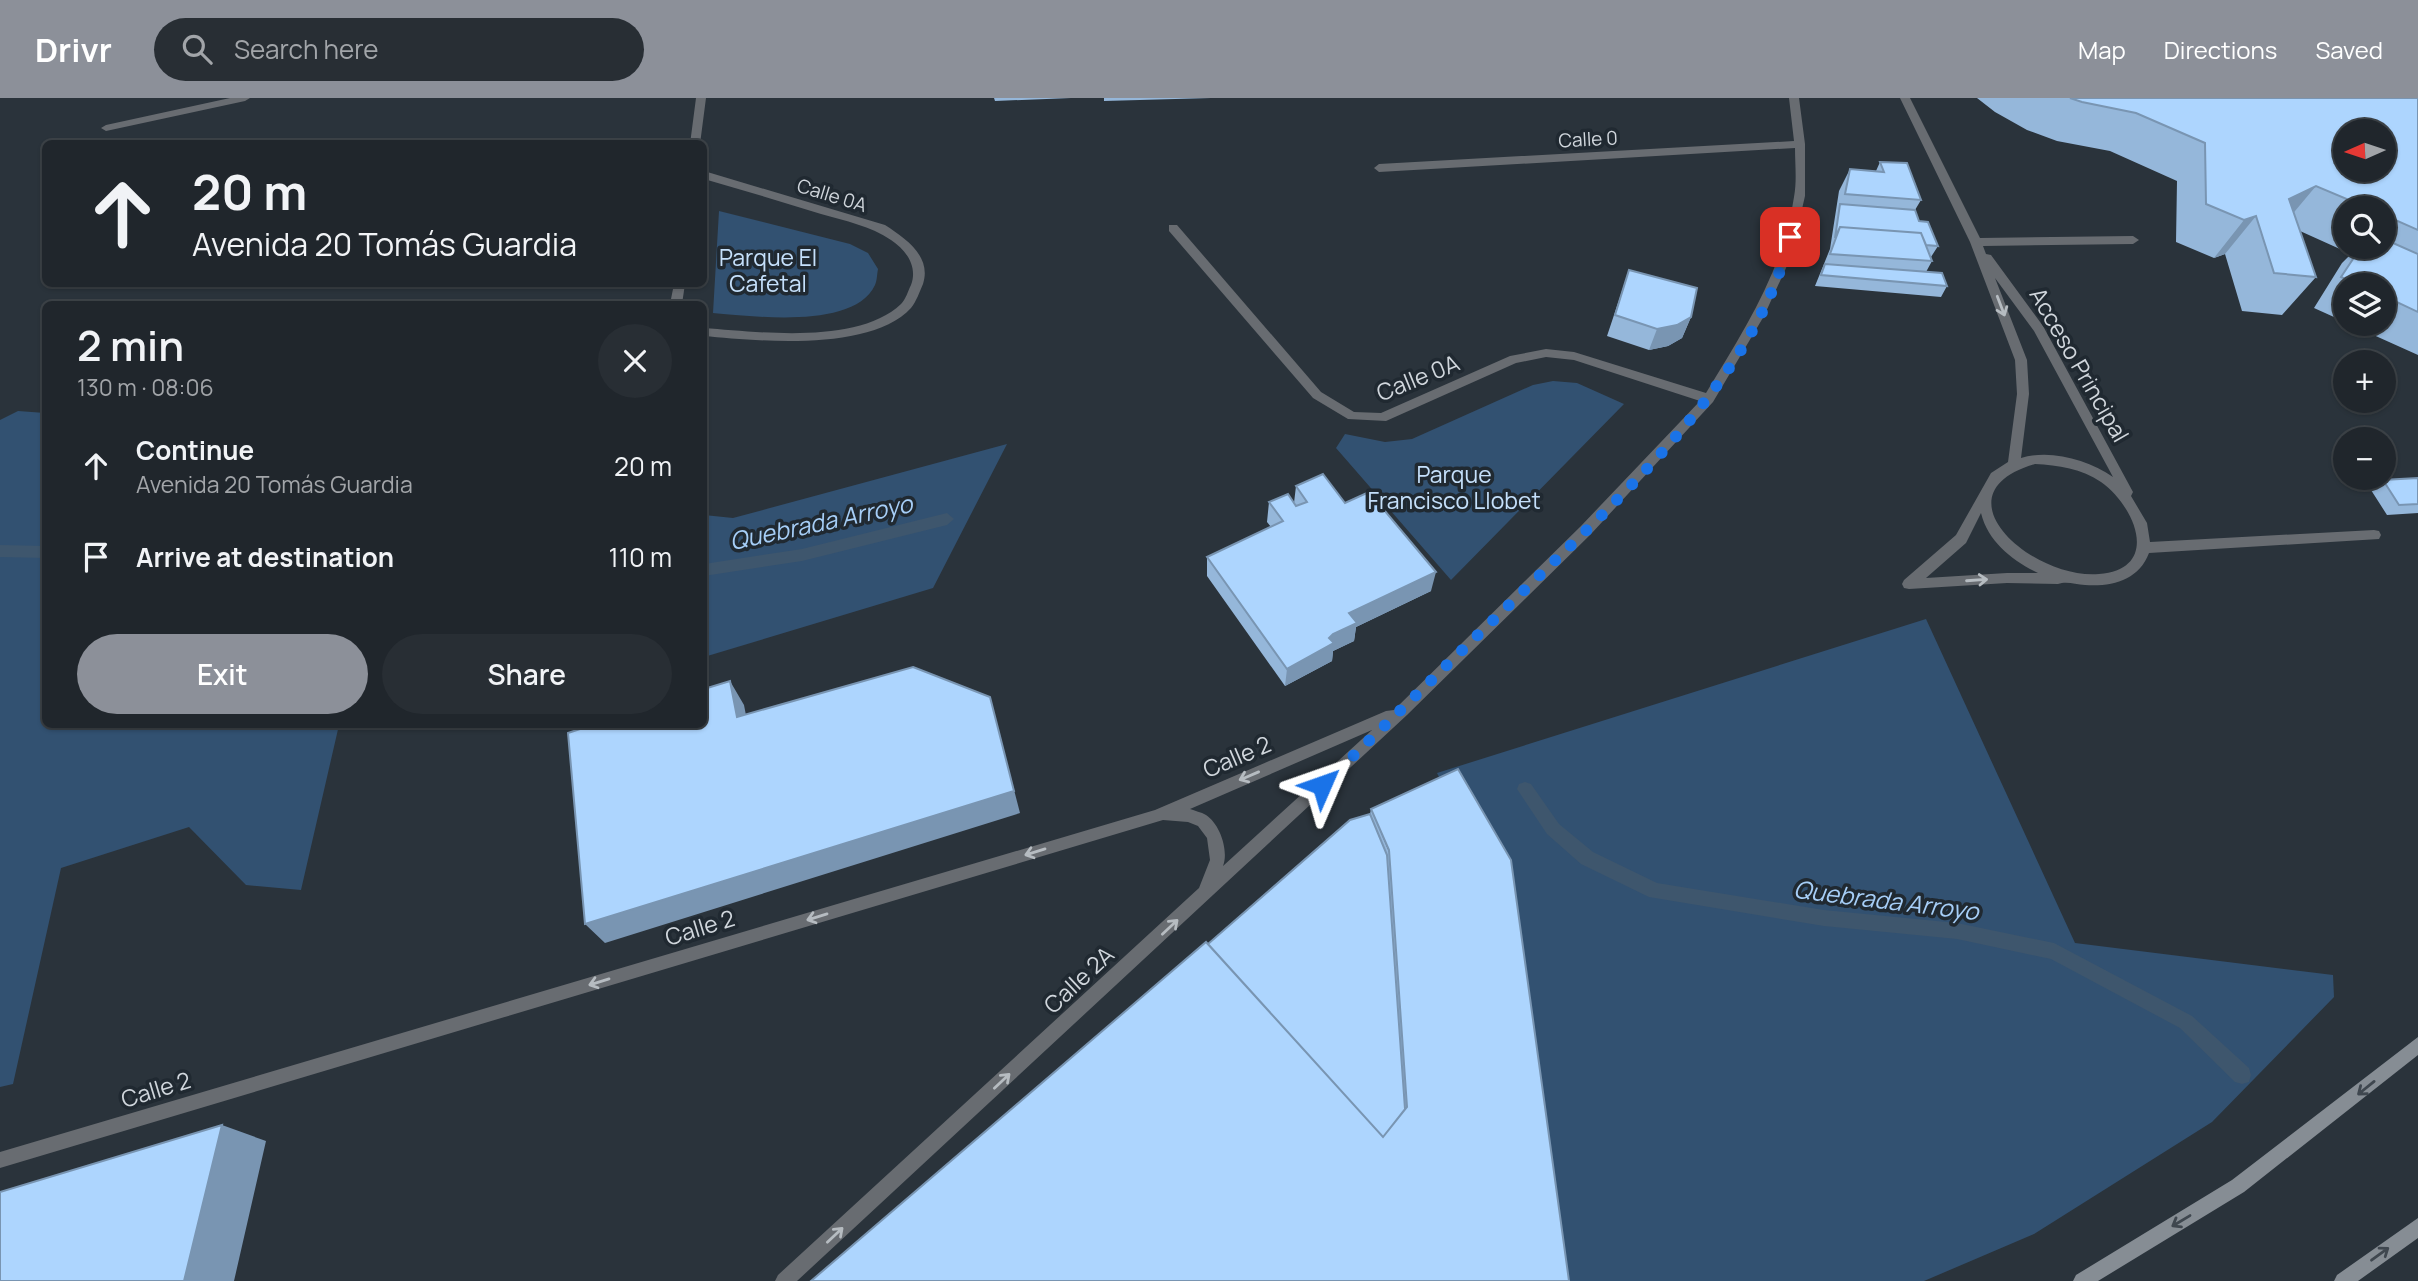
<!DOCTYPE html>
<html lang="en">
<head>
<meta charset="utf-8">
<style>
	body { margin:0; font-family:Manrope,sans-serif; background:#282e34; color:#f1f3f6; height:100vh; display:flex; flex-direction:column; font-size:26px; white-space:nowrap }
	* { box-sizing:border-box; margin:0 }
	p { font-size:23px; color:#a2a5a9 }
	.icon { flex:none; width:38px; height:38px; fill:none; stroke:currentColor; stroke-width:2; stroke-linecap:round; stroke-linejoin:round }
	.map { position:relative; flex:1; overflow:hidden }
	.sheet { position:absolute; left:42px; top:203px; width:665px; height:427px; display:flex; flex-direction:column; background:#20262c; border-radius:10px; box-shadow:0 2px 5px #0004,0 0 0 2px #3d4348 }
	.sheet>* { flex:none }
	.guide { position:absolute; left:42px; top:42px; width:665px; height:147px; border-radius:10px; box-shadow:0 2px 5px #0004,0 0 0 2px #3d4348; background:#20262c; color:#f1f3f6; overflow:hidden }
	.needle { width:46px; rotate:267deg }
	.fabs { position:absolute; left:2333px; top:21px; display:grid; gap:14px }
	.fabs a { display:grid; place-items:center; width:63px; height:63px; border-radius:50%; background:#20262c; box-shadow:0 2px 5px #0004,0 0 0 2px #3d4348; font-size:35px }
	.pin { position:absolute; display:grid; place-items:center; width:60px; height:60px; color:#fff; margin:-30px; border-radius:14px; box-shadow:0 4px 10px #0006 }
	.me { position:absolute; width:77px; margin:-38px; rotate:47deg; stroke-linejoin:round; filter:drop-shadow(0 0 5px #0008) }
	.turn { display:flex; align-items:center; gap:24px; height:147px; padding:0 35px; font-size:32px }
	.turn .icon { width:91px; height:91px; stroke-width:2.5 }
	.turn b { display:block; font-size:49px; line-height:60px }
	.round { display:grid; place-items:center; flex:none; width:74px; height:74px; border-radius:37px; background:#282e34 }
	.headline { display:flex; align-items:center; justify-content:space-between; height:119px; padding:0 35px }
	h1 { font-size:42px; font-weight:600; line-height:52px }
	.action { display:flex; gap:14px; margin-top:auto; padding:14px 35px }
	.action a { flex:1; height:80px; border-radius:42px; background:#8c9099; color:#fff; font-size:28px; font-weight:600; line-height:80px; text-align:center }
	.action a+a { background:#282e34; color:#f1f3f6 }
	ul { padding:0; list-style:none }
	li { display:flex; align-items:center; gap:21px; height:91px; padding:0 35px }
	li div { flex:1 }
	li b { display:block; font-size:26px }
	li em { font-style:normal }
	header { display:flex; align-items:center; gap:42px; box-sizing:border-box; height:98px; padding:0 35px; background:#8c9099; color:#fff }
	header strong { font-size:33px }
	nav { display:flex; gap:38px; margin-inline-start:auto; font-size:24px }
	.search { width:490px; height:63px; background:#282e34; display:flex; align-items:center; gap:18px; box-sizing:border-box; padding:0 24px; border-radius:38px; color:#a2a5a9; font-size:26px }
	.map>svg:first-child { display:block }
	.green { fill:#325171 }
	.lines { fill:none; stroke-linecap:round; stroke-linejoin:round }
	.stream { fill:#3e566d; fill-rule:evenodd }
	.service { fill:#686c71; fill-rule:evenodd }
	.minor { fill:#686c71; fill-rule:evenodd }
	.secondary { fill:#868d94; fill-rule:evenodd }
	.wall { fill:#95b7da; fill-rule:evenodd }
	.shaded-wall { fill:#7995b2 }
	.building { fill:#add5fe; stroke:#7995b2; stroke-width:2; fill-rule:evenodd }
	.oneway { stroke:#b6bcc1 }
	.oneway2 { stroke:#3f474f }
	.route { stroke:#1a73e8; stroke-width:12; stroke-dasharray:0 21.6 }
	.labels { text-anchor:middle; stroke-width:7; stroke-linejoin:round; paint-order:stroke }
	.far-street-label { font-size:19px; fill:#d0d6dc; stroke:#202931 }
	.park-label { font-size:23px; fill:#c5e0fb; stroke:#202931 }
	.street-label { font-size:23px; fill:#d0d6dc; stroke:#202931 }
	.water-label { font-size:24px; font-style:italic; fill:#a6cef7; stroke:#202931 }
</style>
</head>
<body>
<header>
<strong>Drivr</strong>
<div class="search"><svg class="icon" aria-label="search" viewBox="0 0 24 24"><circle cx="10" cy="10" r="6"/><path d="M15 15l6 6"/></svg>Search here</div>
<nav><a>Map</a><a>Directions</a><a>Saved</a></nav>
</header>
<div class="map">
<svg width="2418" height="1183" viewBox="0 0 2418 1183">
	<rect width="100%" height="100%" fill="#2a333b"/>
	<path class="green" d="M719 113 850 146 868 155 878 171C877 176 877 183 875 187 854 232 752 218 713 215Z
		M1553 283 1577 285 1624 306 1451 482 1336 350 1345 336 1385 344 1412 341 1533 287Z
		M18 313 45 315 46 626 339 627 301 792 246 787 189 729 61 770 13 986 0 989V322Z
		M1007 346 933 490 704 559V417L733 420Z
		M1926 521 2075 845 2333 877 2334 899 2212 1024 2034 1136 1924 1183H1551L1449 699 1437 675Z"/>
	<g class="lines">
		<path class="stream" d="M947 415 954 421 947 427 802 463 704 478V466L802 451Z
			M0 447 46 448V460L0 459Z
			M1525 684 1531 686 1559 726 1593 754 1657 785 1824 812 1957 825 2054 845 2192 918 2249 970 2251 977 2249 984 2242 986 2235 984 2180 930 2051 861 1957 841 1824 828 1649 799 1581 766 1547 736 1517 691 1519 686Z"/>
		<path class="service" d="M1900 0H1910L1980 140 2133 138 2139 142 2133 146 1983 148 1986 156 1991 157 2043 228 2133 394 2131 398 2147 425 2150 444 2374 432 2379 433 2381 437 2379 441 2149 455C2139 482 2112 489 2085 487 2075 486 2066 483 2058 486L2007 485 1909 491 1904 490 1902 486 1904 482 1956 437 1991 375 2008 364 2017 296 2015 262 1970 144ZM1995 180 2034 233 2113 379C2088 362 2051 351 2021 360L2029 296 2027 262ZM2035 366C2058 367 2082 371 2101 384 2136 409 2161 471 2099 476 2033 482 1933 396 2035 366ZM1981 415C1988 444 2013 463 2038 475H2007L1926 480 1966 445Z"/>
		<path class="minor" d="M230 0H250L245 3 106 33 101 30 106 27Z
			M696 0H706L700 46H690Z
			M1789 0H1799L1805 46V98L1791 159 1764 218 1713 304 1591 436 1407 617 797 1183H775L778 1177 1199 790 1210 762 1207 740 1198 728 1188 724 1163 722 0 1070V1054L1155 712 1386 613 1394 612 1581 428 1700 303 1574 262 1546 259 1516 265 1386 323 1348 321 1313 300 1169 133V127H1177L1321 294 1354 314 1381 315 1510 258 1546 251 1574 254 1706 295C1743 234 1784 171 1794 99 1797 83 1795 66 1795 50L1379 74 1374 70 1379 66 1794 43ZM1372 632 1223 768C1229 753 1220 726 1206 717 1201 714 1195 713 1190 711Z
			M704 73 885 127C905 140 932 158 923 186 920 193 916 204 911 210 871 254 758 243 704 238V230C759 234 858 247 901 206 906 201 908 193 911 187 918 168 906 152 891 142 871 128 845 123 821 116 782 104 743 92 704 81Z
			M674 186H685L682 206H670Z"/>
		<path class="secondary" d="M2418 939V957L2244 1094 2098 1183H2073L2076 1177 2232 1082Z
			M2418 1120V1140L2358 1183H2334L2337 1177Z"/>
	</g>
	<path class="wall" d="M994 0H1071L995 3Z
		M1104 0H1211L1104 3Z
		M1977 0H2418V257L2349 226H2384V187H2345V224L2314 210 2342 165 2351 156 2300 133 2316 179 2282 217 2242 213 2225 156 2214 160 2176 144 2177 83 2110 53 2057 43 2027 32 1995 14ZM2345 110H2384V149H2345Z
		M1880 64 1921 102 1915 112 1919 123 1938 148 1931 159 1932 163 1926 174 1947 188 1941 199 1815 188 1830 151 1839 93 1850 71 1876 73Z
		M1629 172 1691 219 1682 240 1668 248 1649 252 1607 238Z
		M2418 380V415L2387 417 2371 392 2383 382Z
		M1296 388 1345 405 1431 493 1356 529 1354 543 1333 553 1332 563 1285 588 1207 478V459L1271 429 1267 424 1269 404 1294 405Z
		M1371 711 1569 1183 1208 846 1370 716Z"/>
	<path class="shaded-wall" d="M2316 88 2284 126 2289 101Z
		M2256 118 2225 156 2214 160 2244 122Z
		M1691 219 1682 240 1668 248 1649 252 1657 231Z
		M1436 474 1431 493 1356 529 1354 543 1333 553 1332 563 1285 588 1287 571 1329 540 1349 515Z
		M730 583 744 607 751 643 737 619Z
		M990 599 1020 715 605 845 585 826Z
		M222 1027 266 1043 234 1183H184Z"/>
	<path class="building" d="M2070 0H2418V132L2384 117V110H2368L2316 88 2289 101 2316 179 2274 175 2256 118 2244 122 2206 106 2205 45 2136 15 2082 4ZM2345 33H2384V72H2345Z
		M1880 64 1907 65 1921 102 1845 96 1850 71 1884 74Z
		M1840 106 1915 112 1919 123 1928 124 1938 148 1926 147 1921 135 1840 129 1835 140Z
		M1840 129 1921 135 1932 163 1830 156Z
		M2384 141 2418 156V214L2384 198V187H2359L2341 179 2361 149H2384Z
		M1825 166 1942 175 1947 188 1821 177Z
		M1629 172 1697 190 1691 219 1677 227 1657 231 1615 217Z
		M1323 376 1345 405 1369 394 1436 474 1349 515 1357 525 1333 536 1329 540 1334 545 1287 571 1207 459 1283 423 1269 404 1288 396 1296 408 1307 404 1296 388Z
		M2418 380V406L2399 407 2383 382Z
		M913 569 990 599 1014 693 585 826 568 635 595 626H704V591L730 583 737 619Z
		M1458 671 1511 762 1569 1183H811L1206 844 1383 1039 1407 1009 1389 752 1371 711Z
		M1370 716 1387 757 1405 1011 1383 1039 1208 846 1350 722Z
		M222 1027 184 1183H0V1094Z"/>
	<defs><path id="oneway-shaft" d="M-6 0H5M1.5-3L5.5 0L1.5 3" fill="none" stroke-width="1.6" stroke-linecap="round" stroke-linejoin="round" transform="scale(1.75)"/></defs>
	<g class="oneway">
		<use href="#oneway-shaft" transform="translate(2001 208) rotate(69)"/>
		<use href="#oneway-shaft" transform="translate(1977 482) rotate(-4)"/>
		<use href="#oneway-shaft" transform="translate(1249 678) rotate(157)"/>
		<use href="#oneway-shaft" transform="translate(1035 754) rotate(163)"/>
		<use href="#oneway-shaft" transform="translate(817 819) rotate(163)"/>
		<use href="#oneway-shaft" transform="translate(1170 829) rotate(-43)"/>
		<use href="#oneway-shaft" transform="translate(599 884) rotate(163)"/>
		<use href="#oneway-shaft" transform="translate(1002 983) rotate(-43)"/>
		<use href="#oneway-shaft" transform="translate(835 1137) rotate(-43)"/>
	</g>
	<g class="oneway2">
		<use href="#oneway-shaft" transform="translate(2366 990) rotate(141)"/>
		<use href="#oneway-shaft" transform="translate(2181 1123) rotate(149)"/>
		<use href="#oneway-shaft" transform="translate(2380 1156) rotate(-36)"/>
	</g>
	<g class="lines">
		<path class="route" d="M1322 687C1386 628 1447 566 1510 506 1612 406 1756 283 1790 139"/>
	</g>
	<g class="labels">
		<g class="far-street-label">
			<text transform="translate(1588 41) rotate(-3)" y="7">Calle 0</text>
			<text transform="translate(832 97) rotate(17)" y="7">Calle 0A</text>
		</g>
		<g class="park-label">
			<text x="768" y="168">Parque El<tspan x="768" dy="26">Cafetal</tspan></text>
			<text x="1454" y="385">Parque<tspan x="1454" dy="26">Francisco Llobet</tspan></text>
		</g>
		<g class="street-label">
			<text transform="translate(2079 267) rotate(60)" y="8">Acceso Principal</text>
			<text transform="translate(1418 280) rotate(-22)" y="8">Calle 0A</text>
			<text transform="translate(1237 659) rotate(-23)" y="8">Calle 2</text>
			<text transform="translate(700 830) rotate(-17)" y="8">Calle 2</text>
			<text transform="translate(1079 882) rotate(-43)" y="8">Calle 2A</text>
			<text transform="translate(156 992) rotate(-17)" y="8">Calle 2</text>
		</g>
		<g class="water-label">
			<text transform="translate(821 425) rotate(-12)" y="8">Quebrada Arroyo</text>
			<text transform="translate(1886 803) rotate(7)" y="8">Quebrada Arroyo</text>
		</g>
	</g>
</svg>
<div class="fabs">
<a><svg class="needle" viewBox="-14 -14 28 28"><path d="M0-13l5 13h-10z" fill="#e53935"/><path d="M0 13l5-13h-10z" fill="#a2a5a9"/></svg></a>
<a><svg class="icon" aria-label="search" viewBox="0 0 24 24"><circle cx="10" cy="10" r="6"/><path d="M15 15l6 6"/></svg></a>
<a><svg class="icon" aria-label="layers" viewBox="0 0 24 24"><path d="M12 4l9 5-9 5-9-5zM3 14l9 5 9-5"/></svg></a>
<a>+</a>
<a>−</a>
</div>
<div class="pin" style="left:1790px;top:139px;background:#d93025"><svg class="icon" aria-label="arrive" viewBox="0 0 24 24"><path d="M6 21V4h12l-3 4 3 4H6"/></svg></div>
<svg class="me" style="left:1322px;top:687px" viewBox="-20 -20 40 40"><path d="M0-17L14 15 0 8-14 15z" fill="#1a73e8" stroke="#fff" stroke-width="4"/></svg>
<div class="guide">
<div class="turn"><svg class="icon" aria-label="ahead" viewBox="0 0 24 24"><path d="M12 20V5M6 11l6-6 6 6"/></svg><div><b>20 m</b>Avenida 20 Tomás Guardia</div></div>
</div>
<section class="sheet">
<div class="headline"><div><h1>2 min</h1><p>130 m · 08:06</p></div><a class="round"><svg class="icon" aria-label="close" viewBox="0 0 24 24"><path d="M6 6l12 12M18 6L6 18"/></svg></a></div>
<ul>
<li><svg class="icon" aria-label="ahead" viewBox="0 0 24 24"><path d="M12 20V5M6 11l6-6 6 6"/></svg><div><b>Continue</b><p>Avenida 20 Tomás Guardia</p></div><em>20 m</em></li>
<li><svg class="icon" aria-label="arrive" viewBox="0 0 24 24"><path d="M6 21V4h12l-3 4 3 4H6"/></svg><div><b>Arrive at destination</b></div><em>110 m</em></li>
</ul>
<div class="action"><a>Exit</a><a>Share</a></div>
</section>
</div>
</body>
</html>
